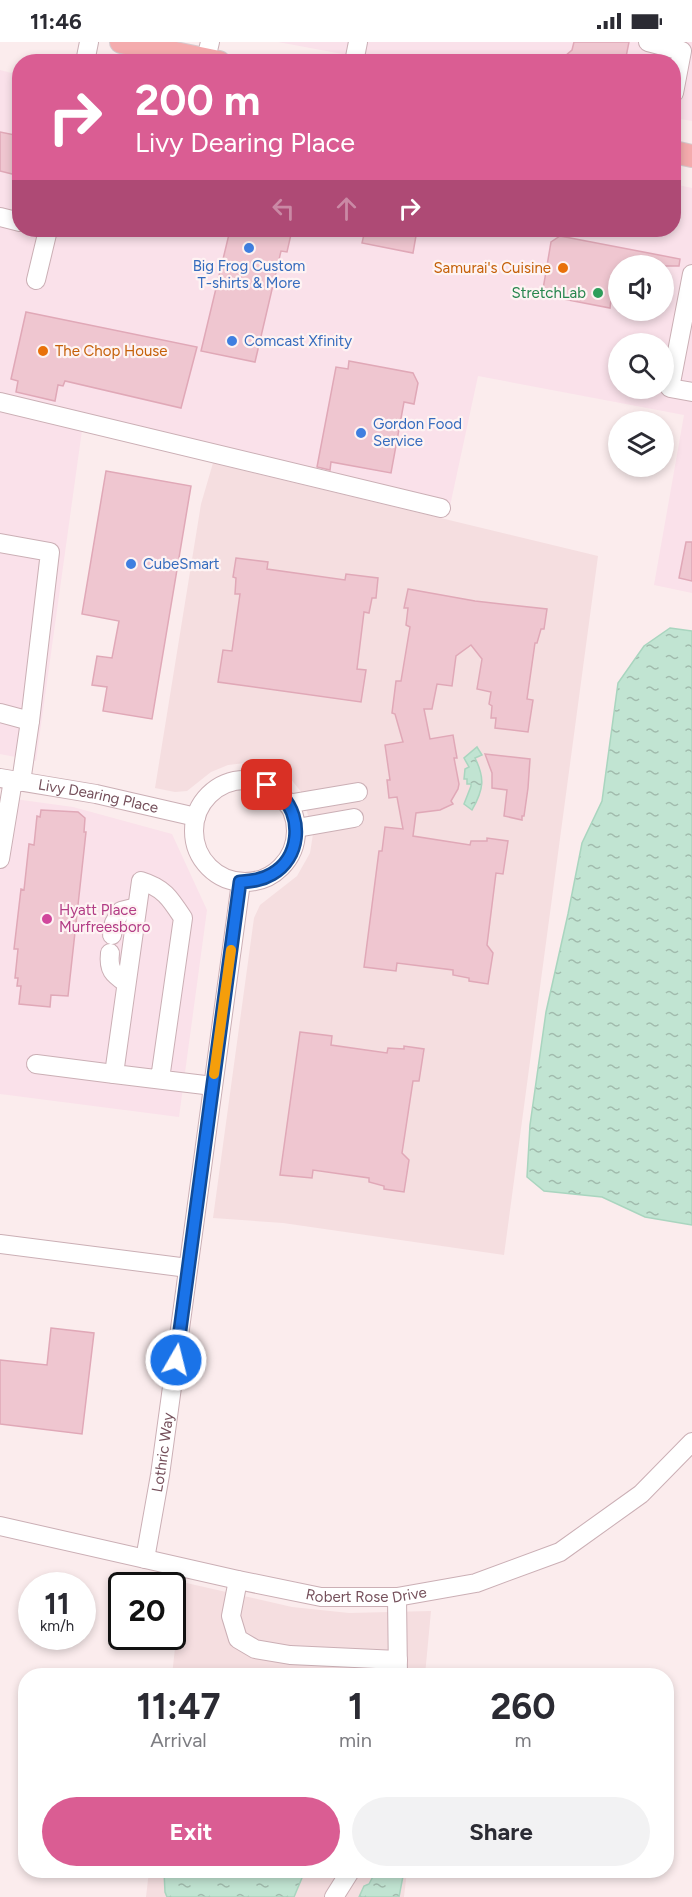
<!DOCTYPE html>
<html lang="en">
<head>
<meta charset="utf-8">
<style>
	body { margin:0; font-family:Figtree,sans-serif; background:#f2f2f3; color:#2b2b33; height:100vh; display:flex; flex-direction:column; font-size:22px; white-space:nowrap }
	* { box-sizing:border-box; margin:0 }
	p { font-size:20px; color:#7c7c81 }
	.icon { flex:none; width:33px; height:33px; fill:none; stroke:currentColor; stroke-width:2; stroke-linecap:round; stroke-linejoin:round }
	.map { position:relative; flex:1; overflow:hidden }
	.panel { position:absolute; left:18px; top:1626px; width:656px; height:210px; display:flex; flex-direction:column; background:#fff; border-radius:24px; box-shadow:0 3px 9px #0003 }
	.panel>* { flex:none }
	.guide { position:absolute; left:12px; top:12px; width:669px; height:183px; border-radius:24px; box-shadow:0 3px 9px #0003; background:#da5d93; color:#fff; overflow:hidden }
	.tools { position:absolute; left:608px; top:213px; display:grid; gap:12px }
	.tools a { display:grid; place-items:center; width:66px; height:66px; border-radius:50%; background:#fff; box-shadow:0 3px 9px #0003; font-size:30px }
	.speed { position:absolute; left:18px; top:1530px; display:flex; gap:12px; font-size:30px; font-weight:700; text-align:center }
	.speed>* { display:grid; place-content:center; width:78px; height:78px; border-radius:50%; background:#fff; box-shadow:0 3px 9px #0003; line-height:1 }
	.speed small { font-size:15px; font-weight:400 }
	.speed .limit { border:3px solid #111; border-radius:9px; background:#fff; color:#111 }
	.pin { position:absolute; display:grid; place-items:center; width:51px; height:51px; color:#fff; margin:-26px; border-radius:12px; box-shadow:0 3px 9px #0006 }
	.me { position:absolute; width:66px; margin:-33px; rotate:8deg; stroke-linejoin:round; filter:drop-shadow(0 0 4px #0008) }
	.turn { display:flex; align-items:center; gap:21px; height:126px; padding:0 24px; font-size:27px }
	.turn .icon { width:78px; height:78px; stroke-width:2.5 }
	.turn b { display:block; font-size:42px; line-height:51px }
	.lanes { display:flex; align-items:center; height:57px; padding:0 24px; background:#0003; justify-content:center; gap:30px; direction:ltr }
	.lanes .off { opacity:.35 }
	.eta { display:flex; justify-content:space-evenly; align-items:center; height:102px; text-align:center }
	.eta b { font-size:36px; font-weight:700; line-height:42px }
	.button { display:flex; gap:12px; margin-top:auto; padding:12px 24px }
	.button a { flex:1; height:69px; border-radius:36px; background:#da5d93; color:#fff; font-size:24px; font-weight:700; line-height:69px; text-align:center }
	.button a+a { background:#f2f2f3; color:#2b2b33 }
	.status { display:flex; justify-content:space-between; align-items:center; height:42px; padding:0 30px; background:#fff; direction:ltr }
	.status svg { height:16px; fill:currentColor }
	.map>svg:first-child { display:block }
	.residential { fill:#f5dee0 }
	.commercial { fill:#fae1ea; fill-rule:evenodd }
	.water { fill:url(#water-ripples); stroke:#a9d5bf; stroke-width:1.5 }
	.building { fill:#efc6d0; stroke:#e0a8b7; stroke-width:1.5 }
	.lines { fill:none; stroke-linecap:round; stroke-linejoin:round }
	.minor-casing { stroke:#cbafb5; stroke-width:20 }
	.major-casing { stroke:#d6cace; stroke-width:24 }
	.minor { stroke:#fff; stroke-width:18 }
	.major { stroke:#f4abad; stroke-width:22 }
	.route-casing { stroke:#114b97; stroke-width:15 }
	.route { stroke:#1a73e8; stroke-width:10 }
	.slow { stroke:#f59e0b; stroke-width:10 }
	.shop-dot { fill:#3f7fe0; stroke:#fef3f3; stroke-width:2 }
	.food-dot { fill:#e8710a; stroke:#fef3f3; stroke-width:2 }
	.leisure-dot { fill:#2e9e5b; stroke:#fef3f3; stroke-width:2 }
	.hotel-dot { fill:#d1479c; stroke:#fef3f3; stroke-width:2 }
	.labels { text-anchor:middle; stroke-width:4.5; stroke-linejoin:round; paint-order:stroke }
	.shop-label { font-size:15px; fill:#366cbe; stroke:#fef3f3; text-anchor:start }
	.food-label { font-size:15px; fill:#c56008; stroke:#fef3f3; text-anchor:end }
	.leisure-label { font-size:15px; fill:#27864d; stroke:#fef3f3; text-anchor:end }
	.street-label { font-size:15px; fill:#75505b; stroke:#fef3f3 }
	.hotel-label { font-size:15px; fill:#b23c85; stroke:#fef3f3; text-anchor:start }
</style>
</head>
<body>
<div class="status"><b>11:46</b><svg viewBox="0 0 49 12"><path d="M0 12V9h3v3zM5 12V6h3v6zM10 12V3h3v9zM15 12V0h3v12zM26 1h20v11H26zM47 4h2v5h-2z"/></svg></div>
<div class="map">
<svg width="692" height="1855" viewBox="0 0 692 1855">
	<defs>
		<pattern id="water-ripples" width="26" height="14" patternUnits="userSpaceOnUse" patternTransform="scale(1.5)"><rect width="26" height="14" fill="#c1e4d2"/><path d="M2 4q2-2 4 0t4 0M15 11q2-2 4 0t4 0" fill="none" stroke="#a1bbad"/></pattern>
	</defs>
	<rect width="100%" height="100%" fill="#fbeced"/>
	<path class="residential" d="M213 421 598 514 504 1213 283 1181 213 1176 254 876 260 863 297 834 310 811 313 792 302 751 290 736 273 726 254 720 228 723 211 730 187 749 175 750 155 746 201 462Z
		M182 1540 292 1565 349 1571 431 1569 425 1633 172 1634Z
		M149 1829H407L404 1855H146Z"/>
	<path class="commercial" d="M278 0H692V79L674 76V20L380 19Z
		M0 28 19 33 20 188H674V142L692 146V551L654 543 684 373 478 334 450 464 84 374 36 719 0 712ZM618 224H663V268H618ZM618 302H663V346H618Z
		M0 755 73 765 172 792 207 868 179 1075 0 1052Z"/>
	<path class="water" d="M670 586 692 589V1183L645 1175 602 1155 544 1149 527 1135 530 1083 546 970 568 872 582 801 602 759 618 641 644 604Z
		M477 705 482 713 475 716C485 736 484 747 472 768L464 762 471 744V742H467V737H464L465 727 469 725 464 716Z
		M164 1829V1828L310 1829 304 1831 294 1855H167L165 1850Z
		M376 1829H404L399 1855H359L364 1844 369 1842Z"/>
	<path class="building" d="M574 0H629L625 20H558L572 8Z
		M0 90 20 94V134L0 129Z
		M230 188H292L287 210 281 209 255 320 201 309Z
		M365 188H417L413 211 362 201Z
		M560 194 680 217 679 224H618V259L611 257 610 266 542 253 551 200Z
		M26 270 197 305 181 366 65 339 63 344 58 343 55 359 16 350 18 339 11 337Z
		M349 319 413 331 418 341 414 362 404 360 391 431 331 420 330 428 317 425 336 325 348 327Z
		M106 429 191 444 152 677 103 669 107 645 92 643 97 614 112 616 119 579 82 572Z
		M686 500H692V539L679 536Z
		M236 516 268 520 267 527 345 538 346 532 378 536 376 556H372L369 571 364 570 357 627 366 628 361 660 218 640 223 608 232 609 240 552H235L236 536 233 535Z
		M408 547 475 559 547 567 544 587H541L537 601H535L527 657 533 658 528 690 495 686 496 676H491L492 664 489 662 491 650 477 647 482 617 471 603 456 614 452 644 437 642 432 667H424L430 697 453 693 457 716H454L459 742 458 747 451 759 453 762 440 768 416 771 413 794 470 803 471 799H487V796L508 799 503 832 496 831 487 903 493 911 488 942 469 939V936L453 933V928L397 921 396 929 364 925 379 809H382L385 785 403 787 397 755 389 756 387 738H390L385 703 403 700 395 672 392 671 396 639H401L410 585 406 583 408 566H404Z
		M485 712 530 717 528 746 524 774H522V778L504 774 507 748 492 746V731Z
		M41 768 78 770 85 776 84 790H86L68 954 51 953 50 965 19 962 21 944H17L18 936H15L18 907H14L21 847 24 848 29 802 34 803 37 774 40 775Z
		M300 990 332 994 331 1003 387 1011 388 1006 404 1007V1004L424 1007 419 1039H413L402 1111 409 1118 404 1150 384 1147V1144L369 1140V1136L313 1128 312 1136 280 1133Z
		M51 1286 94 1291 82 1392 0 1382V1318L47 1323Z"/>
	<g class="lines">
		<defs>
			<g id="minor">
				<path d="M648 0 682 9 674 51"/>
				<path d="M206 17 210 0"/>
				<path d="M85 20 89 0"/>
				<path d="M354 20 358 0"/>
				<path d="M0 175 20 180"/>
				<path d="M692 232 670 346 692 350"/>
				<path d="M36 238 48 188"/>
				<path d="M0 360 441 466"/>
				<path d="M0 501 50 510 30 679 21 740"/>
				<path d="M0 671 30 679"/>
				<path id="s1" d="M0 736 96 752 196 775"/>
				<circle cx="245" cy="789" r="51"/>
				<path d="M287 762 358 750"/>
				<path d="M297 786 354 776"/>
				<path d="M0 817 13 738"/>
				<path d="M112 893 114 881 121 869 137 865"/>
				<path d="M110 911C108 928 113 932 126 941"/>
				<path d="M36 1022 114 1032"/>
				<path d="M160 1037 183 876C170 856 164 846 141 839L114 1032 213 1044"/>
				<path d="M0 1202 188 1226"/>
				<path id="s2" d="M0 1484 238 1538 321 1555H397L476 1541 560 1510 641 1452 692 1400"/>
				<path id="s3" d="M145 1517 160 1433 241 840"/>
				<path d="M238 1538 231 1574 238 1597 255 1607 290 1613 398 1618"/>
				<path d="M397 1555 398 1634"/>
				<path d="M334 1855 351 1828"/>
			</g>
			<path id="major" d="M121 0 219 20
				M674 110 692 114"/>
		</defs>
		<use href="#minor" class="minor-casing"/>
		<use href="#major" class="major-casing"/>
		<use href="#minor" class="minor"/>
		<use href="#major" class="major"/>
	</g>
	<g class="lines">
		<defs>
			<path id="route" d="M176 1318 240 840C252 839 262 838 272 832 300 816 303 777 282 754 278 750 272 746 267 743"/>
		</defs>
		<use href="#route" class="route-casing"/>
		<use href="#route" class="route"/>
		<path class="slow" d="M214 1032 231 908"/>
	</g>
	<g class="shop-dot">
		<circle cx="249" cy="206" r="6"/>
		<circle cx="232" cy="299" r="6"/>
		<circle cx="361" cy="391" r="6"/>
		<circle cx="131" cy="522" r="6"/>
	</g>
	<g class="food-dot">
		<circle cx="563" cy="226" r="6"/>
		<circle cx="43" cy="309" r="6"/>
	</g>
	<circle class="leisure-dot" cx="598" cy="251" r="6"/>
	<circle class="hotel-dot" cx="47" cy="877" r="6"/>
	<g class="labels">
		<g class="shop-label">
			<text x="249" y="229" text-anchor="middle">Big Frog Custom<tspan x="249" dy="17">T-shirts &amp; More</tspan></text>
			<text x="244" y="304">Comcast Xfinity</text>
			<text x="373" y="387">Gordon Food<tspan x="373" dy="17">Service</tspan></text>
			<text x="143" y="527">CubeSmart</text>
		</g>
		<g class="food-label">
			<text x="551" y="231">Samurai's Cuisine</text>
			<text x="55" y="314" text-anchor="start">The Chop House</text>
		</g>
		<g class="leisure-label">
			<text x="586" y="256">StretchLab</text>
		</g>
		<g class="street-label">
			<text dy="5" stroke="none"><textPath href="#s1" startOffset="100">Livy Dearing Place</textPath></text>
			<text dy="5" stroke="none"><textPath href="#s3" startOffset="108">Lothric Way</textPath></text>
			<text dy="5" stroke="none"><textPath href="#s2" startOffset="374">Robert Rose Drive</textPath></text>
		</g>
		<g class="hotel-label">
			<text x="59" y="873">Hyatt Place<tspan x="59" dy="17">Murfreesboro</tspan></text>
		</g>
	</g>
</svg>
<div class="tools">
<a><svg class="icon" aria-label="sound" viewBox="0 0 24 24"><path d="M4 9h4l5-4v14l-5-4H4zM17 9q2 3 0 6"/></svg></a>
<a><svg class="icon" aria-label="search" viewBox="0 0 24 24"><circle cx="10" cy="10" r="6"/><path d="M15 15l6 6"/></svg></a>
<a><svg class="icon" aria-label="layers" viewBox="0 0 24 24"><path d="M12 4l9 5-9 5-9-5zM3 14l9 5 9-5"/></svg></a>
</div>
<div class="speed"><div>11<small>km/h</small></div><div class="limit">20</div></div>
<div class="pin" style="left:267px;top:743px;background:#d93025"><svg class="icon" aria-label="arrive" viewBox="0 0 24 24"><path d="M6 21V4h12l-3 4 3 4H6"/></svg></div>
<svg class="me" style="left:176px;top:1318px" viewBox="-20 -20 40 40"><circle r="17" fill="#1a73e8" stroke="#fff" stroke-width="3"/><path d="M0-11L8 9 0 5-8 9z" fill="#fff"/></svg>
<div class="guide">
<div class="turn"><svg class="icon" aria-label="right" viewBox="0 0 24 24"><path d="M7 20v-9h11M14 6l5 5-5 5"/></svg><div><b>200 m</b>Livy Dearing Place</div></div>
<div class="lanes"><svg class="icon off" aria-label="left" viewBox="0 0 24 24"><path d="M17 20v-9H6M10 6l-5 5 5 5"/></svg><svg class="icon off" aria-label="ahead" viewBox="0 0 24 24"><path d="M12 20V5M6 11l6-6 6 6"/></svg><svg class="icon" aria-label="right" viewBox="0 0 24 24"><path d="M7 20v-9h11M14 6l5 5-5 5"/></svg></div>
</div>
<section class="panel">
<div class="eta">
<div><b>11:47</b><p>Arrival</p></div>
<div><b>1</b><p>min</p></div>
<div><b>260</b><p>m</p></div>
</div>
<div class="button"><a>Exit</a><a>Share</a></div>
</section>
</div>
</body>
</html>
